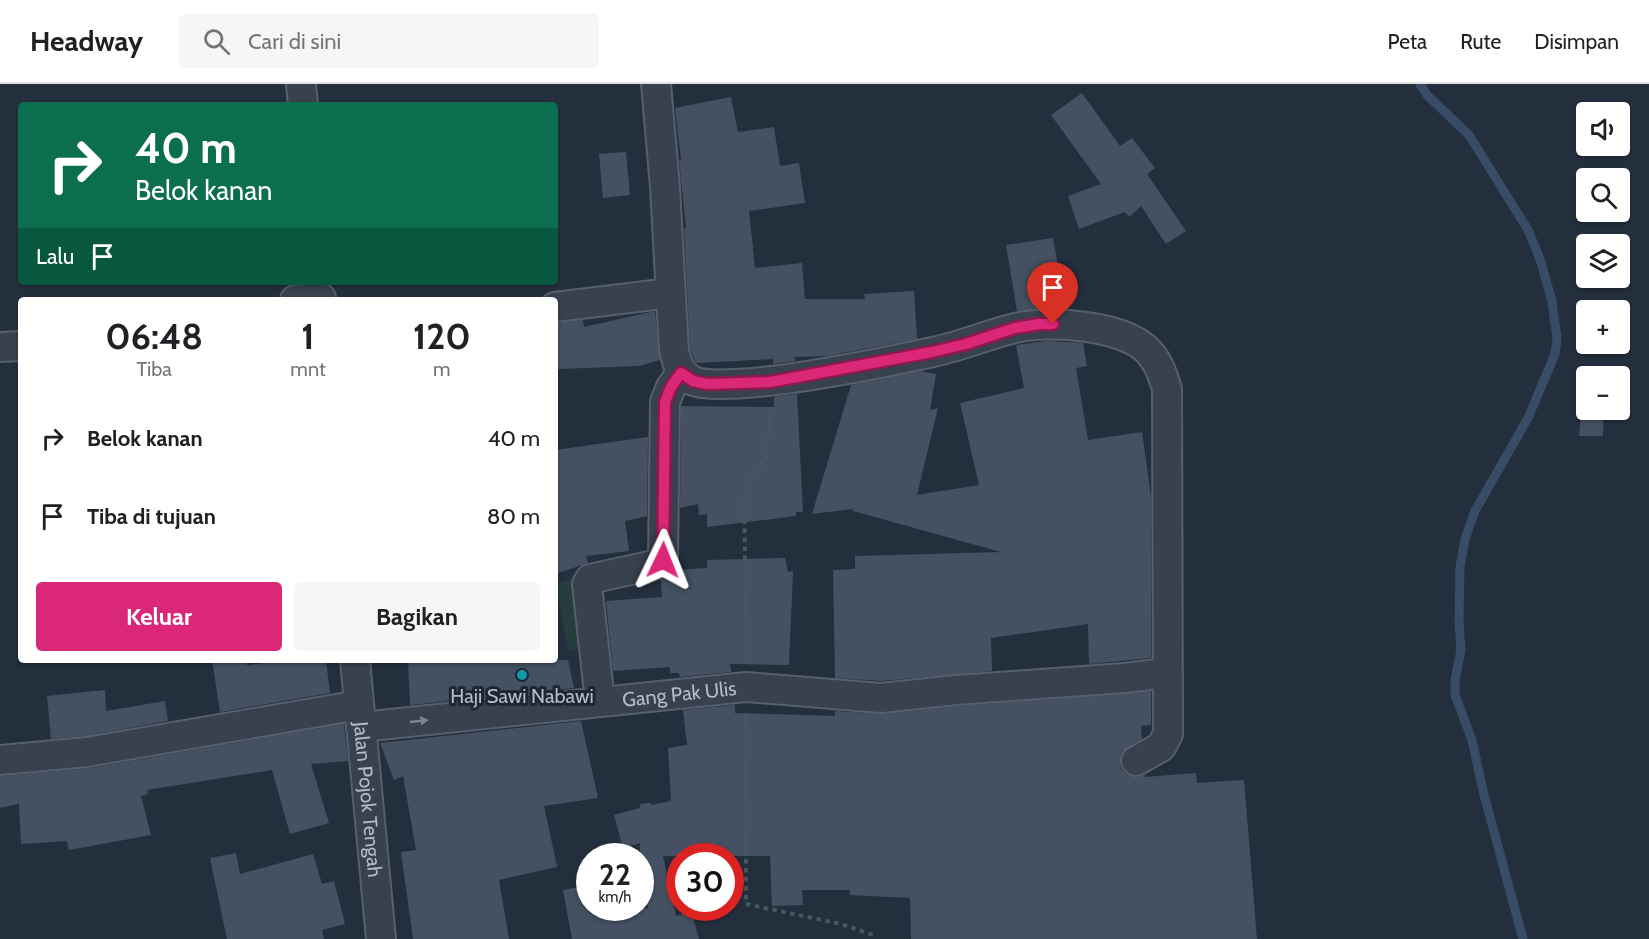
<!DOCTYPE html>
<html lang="id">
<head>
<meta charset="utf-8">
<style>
	body { margin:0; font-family:Cabin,sans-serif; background:#f6f6f6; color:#202124; height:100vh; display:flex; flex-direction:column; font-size:22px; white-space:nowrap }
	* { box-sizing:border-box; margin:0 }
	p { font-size:20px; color:#757577 }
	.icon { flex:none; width:33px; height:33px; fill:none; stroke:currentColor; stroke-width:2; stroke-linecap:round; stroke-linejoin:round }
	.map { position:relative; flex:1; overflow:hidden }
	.side { position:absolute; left:18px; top:213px; width:540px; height:366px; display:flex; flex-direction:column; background:#fff; border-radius:6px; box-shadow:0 2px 4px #0004 }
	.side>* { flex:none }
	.guide { position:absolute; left:18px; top:18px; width:540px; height:183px; border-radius:6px; box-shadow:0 2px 4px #0004; background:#0b6e4f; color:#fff; overflow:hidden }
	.buttons { position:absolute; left:1576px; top:18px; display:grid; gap:12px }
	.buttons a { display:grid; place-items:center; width:54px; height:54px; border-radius:6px; background:#fff; box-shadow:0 2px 4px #0004; font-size:30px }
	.speed { position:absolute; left:576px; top:759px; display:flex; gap:12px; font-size:30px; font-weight:700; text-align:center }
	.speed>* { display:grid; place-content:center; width:78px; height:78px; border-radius:50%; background:#fff; box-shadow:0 2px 4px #0004; line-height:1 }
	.speed small { font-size:15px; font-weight:400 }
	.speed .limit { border:9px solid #d22; background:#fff; color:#111 }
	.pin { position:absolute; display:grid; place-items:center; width:51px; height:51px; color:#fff; margin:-62px -26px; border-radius:50% 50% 50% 0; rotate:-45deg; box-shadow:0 0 6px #0007 }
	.pin .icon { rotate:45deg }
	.me { position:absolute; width:66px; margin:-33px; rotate:2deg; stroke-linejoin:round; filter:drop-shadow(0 0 4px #0008) }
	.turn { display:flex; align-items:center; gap:21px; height:126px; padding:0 18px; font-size:27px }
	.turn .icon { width:78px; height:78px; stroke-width:2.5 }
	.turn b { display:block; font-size:42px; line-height:51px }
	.then { display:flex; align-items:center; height:57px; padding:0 18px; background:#0003; gap:12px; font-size:22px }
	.eta { display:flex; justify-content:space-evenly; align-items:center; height:102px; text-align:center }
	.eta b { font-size:36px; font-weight:700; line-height:42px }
	.primary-button { display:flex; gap:12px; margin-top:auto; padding:12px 18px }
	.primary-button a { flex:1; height:69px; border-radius:6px; background:#db2777; color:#fff; font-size:24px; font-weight:700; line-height:69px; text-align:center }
	.primary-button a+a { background:#f6f6f6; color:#202124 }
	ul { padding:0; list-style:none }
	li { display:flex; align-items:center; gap:18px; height:78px; padding:0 18px }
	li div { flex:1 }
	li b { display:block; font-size:22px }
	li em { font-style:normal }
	header { display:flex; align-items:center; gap:36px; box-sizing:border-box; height:84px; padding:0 30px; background:#fff; border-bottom:2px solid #e0e0e0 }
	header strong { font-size:28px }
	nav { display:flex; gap:33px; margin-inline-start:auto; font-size:21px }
	.search { width:420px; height:54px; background:#f6f6f6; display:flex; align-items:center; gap:15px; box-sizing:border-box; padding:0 21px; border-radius:6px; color:#757577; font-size:22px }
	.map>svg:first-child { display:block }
	.green { fill:#263c3f }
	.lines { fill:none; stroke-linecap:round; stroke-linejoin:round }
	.stream { stroke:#394c67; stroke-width:9 }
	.building { fill:#455162 }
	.minor-casing { stroke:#565f6c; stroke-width:32 }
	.path { stroke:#44595c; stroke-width:4; stroke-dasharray:4.5 4.5; stroke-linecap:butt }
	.minor { stroke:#38414e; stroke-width:28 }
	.oneway { fill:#7c8592 }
	.route-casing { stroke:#8e194d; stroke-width:15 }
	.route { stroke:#db2777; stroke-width:10 }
	.culture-dot { fill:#0f9aa8; stroke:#1d2633; stroke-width:2 }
	.labels { text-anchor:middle; stroke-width:6; stroke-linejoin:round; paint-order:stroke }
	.street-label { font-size:20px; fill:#b4bcc9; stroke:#1d2633 }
	.poi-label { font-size:20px; fill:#b4bcc9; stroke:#1d2633 }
</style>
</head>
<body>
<header>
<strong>Headway</strong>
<div class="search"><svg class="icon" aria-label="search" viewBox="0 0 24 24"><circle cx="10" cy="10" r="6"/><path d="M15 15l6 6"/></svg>Cari di sini</div>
<nav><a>Peta</a><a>Rute</a><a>Disimpan</a></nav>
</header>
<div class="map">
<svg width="1649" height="855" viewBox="0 0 1649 855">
	<rect width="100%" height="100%" fill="#242f3e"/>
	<path class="green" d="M579 494 589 562 568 567 555 499Z"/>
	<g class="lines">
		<path class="stream" d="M1420 0 1427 11 1469 51 1528 146 1540 175 1552 217 1557 255 1555 270 1528 334 1475 427 1465 455 1460 483 1459 539 1461 566 1455 596V611L1472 656 1483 707 1523 855"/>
	</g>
	<path class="building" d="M1082 9 1120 62 1132 54 1155 84 1147 90 1186 147 1166 160 1141 122 1129 133 1125 128 1079 145 1068 112 1101 100 1051 31Z
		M731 13 738 48 774 43 780 82 799 79 805 119 749 127 755 184 802 179 805 215H865L864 210 914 207 917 255 827 272 795 273V277L773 280V275L696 279 695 277 690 264 684 144H686L679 76H681L675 24Z
		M626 68 630 111 603 114 599 70Z
		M1053 154 1066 224 1017 227 1006 161Z
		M655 227 660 276 639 282 558 285 556 239 583 236 584 243Z
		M1047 257 1083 259 1087 282 1076 284 1088 356 1142 348 1151 413V574L1089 580 1088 540 991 554 992 587 881 597 835 594 833 486 855 485V472L1001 468 853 427V425L812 430 851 301 921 287 936 290 930 326 938 324 917 411 979 401 960 319 1024 304 1016 261Z
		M797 310 803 428H796V432L707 443V430L699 431 698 420 680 424 681 322 774 323V313Z
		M1581 325 1604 326 1603 352H1579Z
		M648 353 647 432 625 437 629 467 586 472 588 479 555 490V366Z
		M785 474 788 488 793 487 789 581 730 580 731 588 680 593 679 589H670V583L613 587 606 517 662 513 661 496 676 486 707 484V476Z
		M212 576H246L247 581 290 576H326L330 609 220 628Z
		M408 576H568L574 604 410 621Z
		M105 606 106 627 165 617 168 637 85 652 51 655 47 612Z
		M1151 607V641L1141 642 1142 655 1122 668 1120 676 1121 685 1127 691 1135 693 1145 691V693L1196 689 1197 699 1244 696 1257 855H911L910 814 850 811V806H802L803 821 772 822 770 772H663L676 832 691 827 699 855H572L563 806 590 801V824H648L640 789V759L623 764 614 731 640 724V720L651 719 652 721 671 717 668 664 687 661 683 626 735 621V629L835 632V627L883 630 957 622Z
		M581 637 598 714 544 722 557 783 499 796 509 855H413L401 768 416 766 403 692 394 696 380 659Z
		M344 640 348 677 311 680 329 739 290 750 272 686 147 706 148 710 141 712 151 751 69 766 67 757 21 760 19 720 0 724V692L90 684Z
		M236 769 240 790 313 770 322 800 334 797 345 840 322 846 324 855H227L210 774Z"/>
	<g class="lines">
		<defs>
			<g id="minor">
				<path d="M301 0 303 21"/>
				<path d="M656 0 665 103 674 266C677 279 679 288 691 296 723 313 891 277 933 268 961 262 987 251 1015 244 1049 236 1125 241 1149 268 1159 279 1163 292 1167 305L1168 650 1161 663 1136 677"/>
				<path d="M295 216 321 214"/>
				<path d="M555 223 670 209"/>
				<path d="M0 263 21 262"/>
				<path id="s1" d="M355 576 381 855"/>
				<path d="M600 618 587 500 590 495 658 480 663 476 665 318 671 303 681 289"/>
				<path id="s2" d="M361 643 746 603 881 614 956 606 1124 594 1167 589"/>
				<path d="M0 676 87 668 359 621"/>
			</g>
		</defs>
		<use href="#minor" class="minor-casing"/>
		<path class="path" d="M747 575 744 416 747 402 754 389 766 375 771 326
			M746 631V820L841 840 873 851V855"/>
		<use href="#minor" class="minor"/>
	</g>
	<defs><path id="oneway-solid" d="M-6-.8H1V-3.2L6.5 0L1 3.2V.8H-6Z" transform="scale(1.5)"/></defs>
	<use class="oneway" href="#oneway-solid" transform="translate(419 637) rotate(-6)"/>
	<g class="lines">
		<defs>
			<path id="route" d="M663 476 665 318 671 303 681 289 693 297 707 300 770 298 932 268 966 260 1015 244 1039 240H1053"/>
		</defs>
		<use href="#route" class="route-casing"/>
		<use href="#route" class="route"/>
	</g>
	<circle class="culture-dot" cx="522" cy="591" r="6"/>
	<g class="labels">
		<g class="street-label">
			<text dy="7" stroke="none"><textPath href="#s2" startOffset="320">Gang Pak Ulis</textPath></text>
			<text dy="7" stroke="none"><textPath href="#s1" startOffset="140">Jalan Pojok Tengah</textPath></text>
		</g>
		<g class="poi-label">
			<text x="522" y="619">Haji Sawi Nabawi</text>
		</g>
	</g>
</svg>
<div class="buttons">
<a><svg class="icon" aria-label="sound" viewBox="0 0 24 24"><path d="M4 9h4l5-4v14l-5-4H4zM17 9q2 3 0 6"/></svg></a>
<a><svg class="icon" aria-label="search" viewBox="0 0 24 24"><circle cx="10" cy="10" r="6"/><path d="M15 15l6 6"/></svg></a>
<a><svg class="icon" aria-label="layers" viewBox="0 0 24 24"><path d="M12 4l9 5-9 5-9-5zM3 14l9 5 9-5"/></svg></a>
<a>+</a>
<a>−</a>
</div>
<div class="speed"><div>22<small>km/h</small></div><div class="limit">30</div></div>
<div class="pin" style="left:1053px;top:240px;background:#d93025"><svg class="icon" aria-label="arrive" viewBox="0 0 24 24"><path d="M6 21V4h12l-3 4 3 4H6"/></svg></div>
<svg class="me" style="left:663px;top:476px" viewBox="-20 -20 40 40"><path d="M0-17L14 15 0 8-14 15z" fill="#db2777" stroke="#fff" stroke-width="4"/></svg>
<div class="guide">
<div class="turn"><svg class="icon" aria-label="right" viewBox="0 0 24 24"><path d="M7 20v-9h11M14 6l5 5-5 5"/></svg><div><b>40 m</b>Belok kanan</div></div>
<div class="then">Lalu<svg class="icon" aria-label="arrive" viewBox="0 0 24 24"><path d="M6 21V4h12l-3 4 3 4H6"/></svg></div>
</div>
<section class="side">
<div class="eta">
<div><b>06:48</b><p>Tiba</p></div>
<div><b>1</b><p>mnt</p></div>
<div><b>120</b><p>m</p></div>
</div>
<ul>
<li><svg class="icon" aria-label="right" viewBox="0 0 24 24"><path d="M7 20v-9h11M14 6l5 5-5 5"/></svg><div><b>Belok kanan</b></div><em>40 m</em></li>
<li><svg class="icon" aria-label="arrive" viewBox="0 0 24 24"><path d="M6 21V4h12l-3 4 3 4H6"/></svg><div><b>Tiba di tujuan</b></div><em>80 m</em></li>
</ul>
<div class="primary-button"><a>Keluar</a><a>Bagikan</a></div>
</section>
</div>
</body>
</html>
